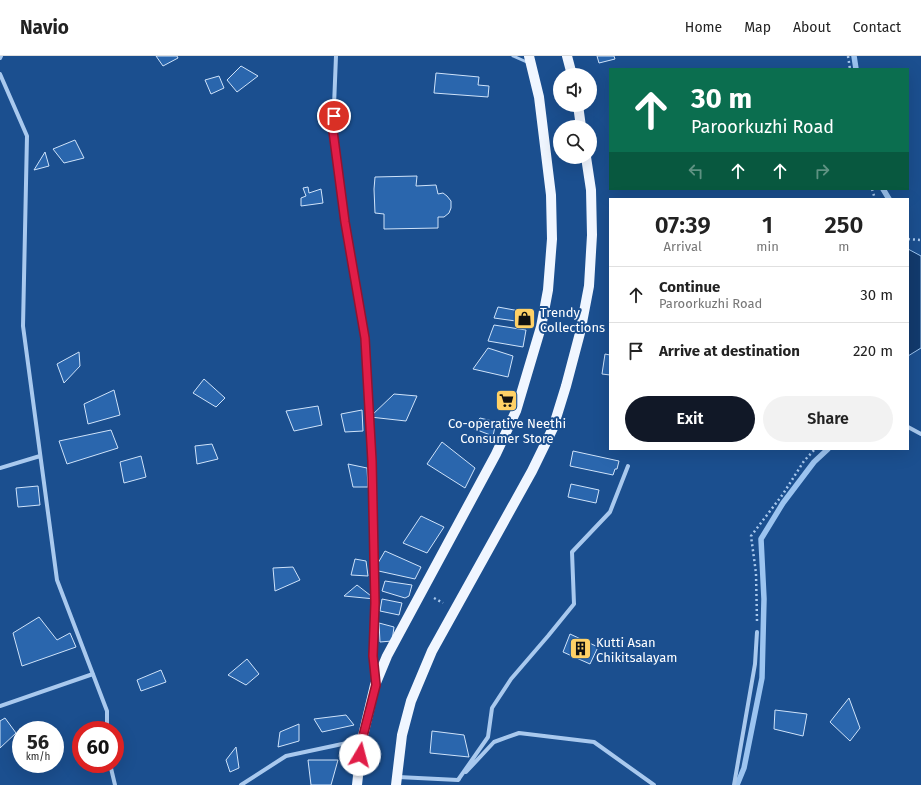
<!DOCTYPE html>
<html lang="en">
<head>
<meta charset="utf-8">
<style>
	body { margin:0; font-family:"Fira Sans",sans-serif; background:#f2f2f2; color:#222; height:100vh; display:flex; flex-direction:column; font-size:15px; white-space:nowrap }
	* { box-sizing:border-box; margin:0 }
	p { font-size:13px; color:#767676 }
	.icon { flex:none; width:22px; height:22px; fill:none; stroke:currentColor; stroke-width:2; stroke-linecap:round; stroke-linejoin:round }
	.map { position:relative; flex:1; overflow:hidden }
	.panel { position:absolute; left:609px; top:142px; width:300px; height:252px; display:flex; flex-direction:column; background:#fff; border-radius:0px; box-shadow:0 4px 16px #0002 }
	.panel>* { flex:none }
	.guide { position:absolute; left:609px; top:12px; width:300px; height:122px; border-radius:0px; box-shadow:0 4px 16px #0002; background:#0b6e4f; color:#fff; overflow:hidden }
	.fabs { position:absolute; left:553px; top:12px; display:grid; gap:8px }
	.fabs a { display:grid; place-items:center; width:44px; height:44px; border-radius:50%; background:#fff; box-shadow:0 4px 16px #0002; font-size:20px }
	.speed { position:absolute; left:12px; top:665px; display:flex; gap:8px; font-size:20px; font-weight:700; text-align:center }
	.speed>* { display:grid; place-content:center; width:52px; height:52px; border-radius:50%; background:#fff; box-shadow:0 4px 16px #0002; line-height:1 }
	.speed small { font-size:10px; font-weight:400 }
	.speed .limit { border:6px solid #d22; background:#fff; color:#111 }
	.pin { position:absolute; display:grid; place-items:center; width:34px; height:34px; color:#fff; margin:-17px; border:2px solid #fff; border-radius:50%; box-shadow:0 1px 4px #0007 }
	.me { position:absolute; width:44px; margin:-22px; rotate:8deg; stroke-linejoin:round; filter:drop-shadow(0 0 3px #0008) }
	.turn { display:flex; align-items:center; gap:14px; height:84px; padding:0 16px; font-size:18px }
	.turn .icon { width:52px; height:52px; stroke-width:2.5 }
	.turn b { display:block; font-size:28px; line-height:34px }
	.lanes { display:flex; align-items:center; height:38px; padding:0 16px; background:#0003; justify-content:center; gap:20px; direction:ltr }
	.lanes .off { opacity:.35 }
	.eta { display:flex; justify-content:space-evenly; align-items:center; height:68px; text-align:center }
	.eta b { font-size:24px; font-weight:600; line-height:28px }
	.primary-button { display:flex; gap:8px; margin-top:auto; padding:8px 16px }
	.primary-button a { flex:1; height:46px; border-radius:24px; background:#111827; color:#fff; font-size:16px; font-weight:600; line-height:46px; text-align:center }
	.primary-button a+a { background:#f2f2f2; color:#222 }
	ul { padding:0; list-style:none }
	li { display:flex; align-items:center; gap:12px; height:56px; padding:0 16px; border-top:1px solid #e0e0e0 }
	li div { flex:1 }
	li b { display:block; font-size:15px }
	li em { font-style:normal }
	header { display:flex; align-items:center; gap:24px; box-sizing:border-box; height:56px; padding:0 20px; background:#fff; border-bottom:1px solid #e0e0e0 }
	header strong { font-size:19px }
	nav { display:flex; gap:22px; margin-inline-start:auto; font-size:14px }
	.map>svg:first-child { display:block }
	.water { fill:#123a6d; stroke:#9cc4f0 }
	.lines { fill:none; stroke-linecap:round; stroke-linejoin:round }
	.stream { stroke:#9cc4f0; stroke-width:5.5 }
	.building { fill:#2a66ad; stroke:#cfe3fa }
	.path { stroke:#a9c9ee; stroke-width:2.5; stroke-dasharray:2 3; stroke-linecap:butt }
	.service { stroke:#a9c9ee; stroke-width:3 }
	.minor { stroke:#a9c9ee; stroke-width:4 }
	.primary { stroke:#f0f6ff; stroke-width:10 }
	.route-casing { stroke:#92132f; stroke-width:10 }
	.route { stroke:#e11d48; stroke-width:7 }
	.labels { text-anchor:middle; stroke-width:4; stroke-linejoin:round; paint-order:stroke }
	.poi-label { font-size:13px; fill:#fff; stroke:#1b4f8f; text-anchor:start }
</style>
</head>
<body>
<header>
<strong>Navio</strong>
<nav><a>Home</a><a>Map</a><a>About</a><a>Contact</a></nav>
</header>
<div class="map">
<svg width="921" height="729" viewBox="0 0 921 729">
	<rect width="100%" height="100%" fill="#1b4f8f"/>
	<path class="water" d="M908 193 921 200V292L908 300Z"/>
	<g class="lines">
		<path class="stream" d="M854 0 856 13
			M883 133 889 143
			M737 729 744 712 762 622 764 543 761 483 783 447 814 406 828 393"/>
	</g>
	<path class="building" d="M156 0H177L178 2 163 10Z
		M597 0H614L615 3 599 7Z
		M241 10 258 20 237 36 227 24Z
		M436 17 479 21 478 29 489 30 488 41 434 37Z
		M219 20 224 32 211 38 205 24Z
		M75 84 84 102 64 107 53 93Z
		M45 96 49 110 34 114Z
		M417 120 416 130 436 129 438 138 443 137 447 140 451 145V152L449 157 444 161H438V172L384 173V158L375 157 374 133 375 121Z
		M308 131 309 137 321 133 323 147 301 150V142L306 140 303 132Z
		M498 251 525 256 523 266 494 262Z
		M494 269 526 274 523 291 488 285Z
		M488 292 513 300 508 321 473 313Z
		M79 296 80 310 64 327 57 308Z
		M605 298 610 299V319L602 318Z
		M204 323 225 342 216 351 193 337Z
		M114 334 120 359 88 368 84 348Z
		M394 338 417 340 406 365 370 361Z
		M318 350 322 369 294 375 286 355Z
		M362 354 363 375 345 376 341 358Z
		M480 362 496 366 493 380 472 372Z
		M111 374 118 392 67 408 59 385Z
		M442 386 475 412 465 432 427 408Z
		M212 388 218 403 197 408 195 390Z
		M573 395 619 405 617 413H615L613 419 570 410Z
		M141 400 146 421 124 427 120 406Z
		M348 408 367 412 368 431H353Z
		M571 428 599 434 596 447 568 441Z
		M38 430 40 449 18 451 16 432Z
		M421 460 444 471 427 497 403 487Z
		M385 495 421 511 415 523 374 514Z
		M355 503 366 505 368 520 351 519Z
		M293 511 300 524 275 535 273 512Z
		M385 525 412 529 409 540 405 542 382 535Z
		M357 529 375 543 344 540Z
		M382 543 402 547 399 559 380 555Z
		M39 561 57 584 70 577 76 591 22 610 13 577Z
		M379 567 394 571 392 585 380 586Z
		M570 578 598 591 590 608 563 596Z
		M247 603 259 618 246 629 228 619Z
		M161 614 166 626 141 635 137 624Z
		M849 642 860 672 850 685 830 666Z
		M775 654 807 658 803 680 774 673Z
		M346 659 354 669 322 676 314 663Z
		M5 662 16 677 0 692V665Z
		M299 668V685L278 691 280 676Z
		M432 675 464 679 469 701 430 697Z
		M236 691 239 712 230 716 226 704Z
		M308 704H338L331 729H311Z"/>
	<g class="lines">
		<path class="path" d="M848 0 850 13
			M872 133 875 143
			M908 183 921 184
			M434 542 443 547
			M757 565 756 517 751 480 783 438 804 405 815 393"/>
		<path class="service" d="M513 0 529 7"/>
		<path class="minor" d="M336 0 333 75 345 166 365 282 372 405 375 547 373 600 375 623
			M0 2 1 0
			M0 18 27 80 23 270 57 524 107 655V674
			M908 371 921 378
			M0 412 40 400
			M0 650 93 618
			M110 708 115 729
			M466 716 494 686 519 677 594 686 654 729
			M398 721 458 724 459 723
			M458 724 488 681 492 652 511 623 548 580 574 548 572 496 610 456 628 410
			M241 729 286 700 361 684
			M734 729 755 608 757 576"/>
		<path class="primary" d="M567 0 572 19
			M578 49 581 71
			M357 729 362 684 375 629 387 600 496 398 516 355 541 271 548 234 552 183 551 139 539 41 529 0
			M396 729 402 679 411 645 432 595 532 415 553 372 566 330 580 277 589 230 592 179 591 134 586 101"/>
	</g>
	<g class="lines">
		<defs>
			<path id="route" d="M334 60 333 75 345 166 365 282 372 405 375 547 373 600 376 629 362 684 360 699"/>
		</defs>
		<use href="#route" class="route-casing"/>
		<use href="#route" class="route"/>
	</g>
	<defs>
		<symbol id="shop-square" viewBox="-11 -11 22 22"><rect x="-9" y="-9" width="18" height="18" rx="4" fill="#ffd166" stroke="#1b4f8f"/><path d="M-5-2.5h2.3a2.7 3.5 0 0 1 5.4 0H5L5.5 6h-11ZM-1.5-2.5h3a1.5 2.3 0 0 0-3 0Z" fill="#111"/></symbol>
		<symbol id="supermarket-square" viewBox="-11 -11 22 22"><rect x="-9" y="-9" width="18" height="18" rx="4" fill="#ffd166" stroke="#1b4f8f"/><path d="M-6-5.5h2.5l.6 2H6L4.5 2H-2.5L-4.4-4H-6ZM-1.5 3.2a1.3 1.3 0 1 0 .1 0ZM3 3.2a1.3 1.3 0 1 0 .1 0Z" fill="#111"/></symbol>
		<symbol id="building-square" viewBox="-11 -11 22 22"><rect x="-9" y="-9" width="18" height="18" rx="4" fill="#ffd166" stroke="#1b4f8f"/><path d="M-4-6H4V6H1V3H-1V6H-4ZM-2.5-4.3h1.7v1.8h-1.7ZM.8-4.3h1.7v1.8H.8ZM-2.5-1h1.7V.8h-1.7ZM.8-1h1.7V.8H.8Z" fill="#111"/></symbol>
	</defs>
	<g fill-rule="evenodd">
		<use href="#shop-square" x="512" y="250" width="25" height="25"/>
		<use href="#supermarket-square" x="494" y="332" width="25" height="25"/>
		<use href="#building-square" x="568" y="580" width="25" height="25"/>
	</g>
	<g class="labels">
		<g class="poi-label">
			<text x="540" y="261">Trendy<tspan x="540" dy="15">Collections</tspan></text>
			<text x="507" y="372" text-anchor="middle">Co-operative Neethi<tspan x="507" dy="15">Consumer Store</tspan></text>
			<text x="596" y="591">Kutti Asan<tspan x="596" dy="15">Chikitsalayam</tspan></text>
		</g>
	</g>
</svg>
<div class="fabs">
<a><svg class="icon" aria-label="sound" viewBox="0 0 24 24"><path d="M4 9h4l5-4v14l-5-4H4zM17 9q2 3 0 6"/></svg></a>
<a><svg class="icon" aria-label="search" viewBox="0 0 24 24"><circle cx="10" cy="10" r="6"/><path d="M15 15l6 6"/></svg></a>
</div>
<div class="speed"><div>56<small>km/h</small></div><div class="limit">60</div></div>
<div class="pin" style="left:334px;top:60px;background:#d93025"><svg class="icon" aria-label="arrive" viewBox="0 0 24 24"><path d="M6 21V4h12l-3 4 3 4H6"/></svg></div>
<svg class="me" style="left:360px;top:699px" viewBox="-20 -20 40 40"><circle r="19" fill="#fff"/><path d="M0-13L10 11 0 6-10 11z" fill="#e11d48"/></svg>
<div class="guide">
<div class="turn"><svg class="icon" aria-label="ahead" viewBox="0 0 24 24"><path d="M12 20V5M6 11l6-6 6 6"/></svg><div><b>30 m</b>Paroorkuzhi Road</div></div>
<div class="lanes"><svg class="icon off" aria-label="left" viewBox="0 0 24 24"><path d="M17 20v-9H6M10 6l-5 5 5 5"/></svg><svg class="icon" aria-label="ahead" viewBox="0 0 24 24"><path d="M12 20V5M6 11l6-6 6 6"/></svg><svg class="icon" aria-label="ahead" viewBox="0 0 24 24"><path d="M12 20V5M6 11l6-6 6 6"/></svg><svg class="icon off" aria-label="right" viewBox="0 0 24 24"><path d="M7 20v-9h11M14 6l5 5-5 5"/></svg></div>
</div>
<section class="panel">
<div class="eta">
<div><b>07:39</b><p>Arrival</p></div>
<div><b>1</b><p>min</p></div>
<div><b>250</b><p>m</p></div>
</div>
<ul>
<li><svg class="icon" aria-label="ahead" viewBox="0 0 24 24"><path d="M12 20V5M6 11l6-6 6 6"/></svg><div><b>Continue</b><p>Paroorkuzhi Road</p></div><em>30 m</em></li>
<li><svg class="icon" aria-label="arrive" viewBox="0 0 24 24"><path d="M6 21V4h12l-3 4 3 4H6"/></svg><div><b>Arrive at destination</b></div><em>220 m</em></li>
</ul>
<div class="primary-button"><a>Exit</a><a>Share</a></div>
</section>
</div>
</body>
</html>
